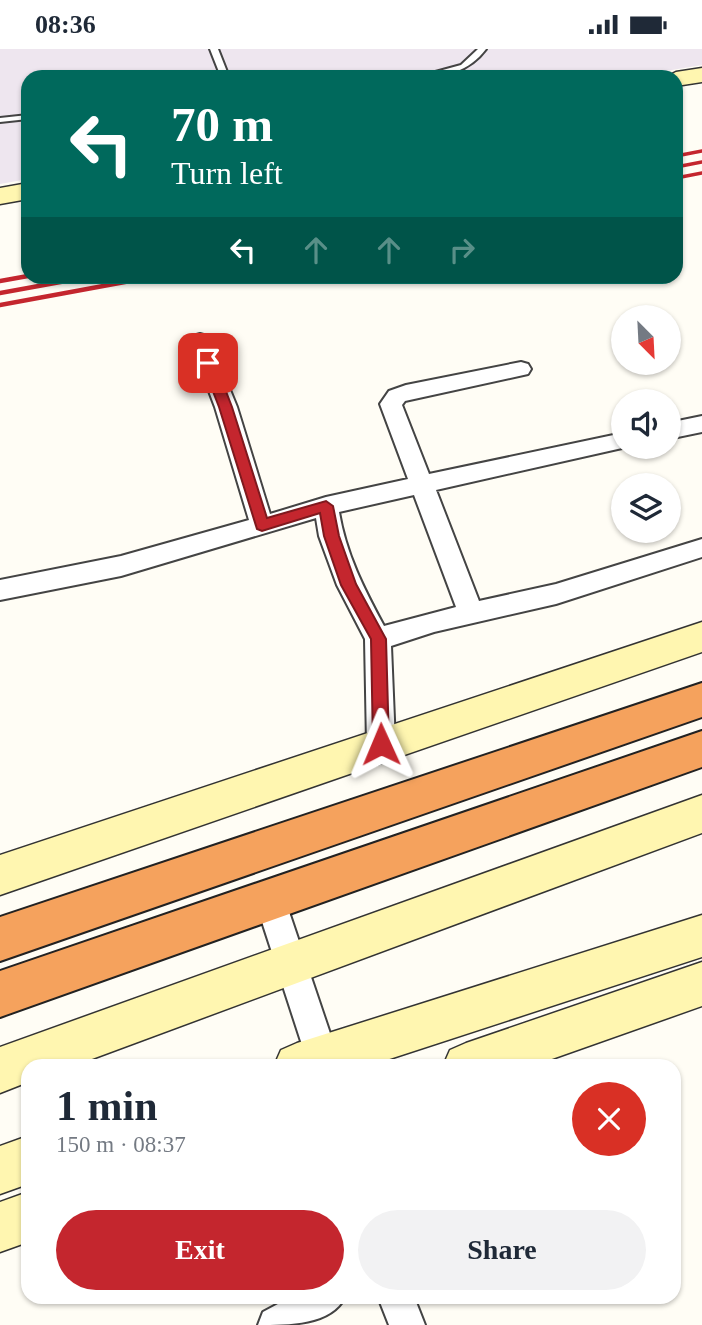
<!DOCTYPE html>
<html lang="en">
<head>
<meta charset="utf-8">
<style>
	body { margin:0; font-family:Georgia,serif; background:#f2f2f3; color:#1f2937; height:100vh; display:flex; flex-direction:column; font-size:26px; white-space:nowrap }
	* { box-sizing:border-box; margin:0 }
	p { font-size:23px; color:#747a83 }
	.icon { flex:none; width:38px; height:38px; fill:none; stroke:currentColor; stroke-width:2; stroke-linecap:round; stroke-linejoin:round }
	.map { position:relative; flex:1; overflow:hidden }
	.sheet { position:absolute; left:21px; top:1010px; width:660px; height:245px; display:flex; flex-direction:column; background:#fff; border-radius:21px; box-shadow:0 2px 5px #0004 }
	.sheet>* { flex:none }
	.banner { position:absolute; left:21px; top:21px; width:662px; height:214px; border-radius:21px; box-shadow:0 2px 5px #0004; background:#00695c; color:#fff; overflow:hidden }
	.needle { width:46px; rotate:156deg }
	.fabs { position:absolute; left:611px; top:256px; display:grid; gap:14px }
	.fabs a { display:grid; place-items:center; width:70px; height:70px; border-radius:50%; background:#fff; box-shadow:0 2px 5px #0004; font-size:35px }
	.pin { position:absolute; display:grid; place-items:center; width:60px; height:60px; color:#fff; margin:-30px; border-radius:14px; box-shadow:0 4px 10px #0006 }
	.me { position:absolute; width:77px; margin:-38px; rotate:359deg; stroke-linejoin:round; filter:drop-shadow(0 0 5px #0008) }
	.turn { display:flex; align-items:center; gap:24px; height:147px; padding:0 35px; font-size:32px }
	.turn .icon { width:91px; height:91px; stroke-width:2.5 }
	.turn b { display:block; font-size:49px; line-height:60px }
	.lanes { display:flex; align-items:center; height:66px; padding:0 35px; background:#0003; justify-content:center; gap:35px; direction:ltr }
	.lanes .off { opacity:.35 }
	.round { display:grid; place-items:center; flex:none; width:74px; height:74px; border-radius:37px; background:#f2f2f3 }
	.overview { display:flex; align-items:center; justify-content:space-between; height:119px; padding:0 35px }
	h1 { font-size:42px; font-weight:800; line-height:52px }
	.action { display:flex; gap:14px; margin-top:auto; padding:14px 35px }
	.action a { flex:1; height:80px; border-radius:42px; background:#c4262e; color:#fff; font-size:28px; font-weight:800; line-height:80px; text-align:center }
	.action a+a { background:#f2f2f3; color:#1f2937 }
	.status { display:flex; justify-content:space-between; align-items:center; height:49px; padding:0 35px; background:#fff; direction:ltr }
	.status svg { height:19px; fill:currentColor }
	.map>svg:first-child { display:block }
	.industrial { fill:#eee6ef }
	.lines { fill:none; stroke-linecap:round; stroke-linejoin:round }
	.lane-casing { stroke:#444; stroke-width:4 }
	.street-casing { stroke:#444; stroke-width:4 }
	.secondary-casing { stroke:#333; stroke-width:3 }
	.highway-casing { stroke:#222; stroke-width:4 }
	.lane { fill:#fff; fill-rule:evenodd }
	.street { fill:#fff; fill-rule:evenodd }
	.secondary { fill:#fff6b0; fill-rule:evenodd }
	.highway { fill:#f5a25d; fill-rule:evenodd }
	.rail-far1 { stroke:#c4262e; stroke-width:3.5 }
	.rail { stroke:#c4262e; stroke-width:4.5 }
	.route { fill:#c4262e; stroke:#7f191e; stroke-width:2 }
</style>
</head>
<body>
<div class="status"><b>08:36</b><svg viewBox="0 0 49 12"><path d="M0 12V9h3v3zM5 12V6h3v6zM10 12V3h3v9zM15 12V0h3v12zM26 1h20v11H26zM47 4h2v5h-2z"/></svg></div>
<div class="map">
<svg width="702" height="1276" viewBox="0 0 702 1276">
	<rect width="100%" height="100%" fill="#fffdf5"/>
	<path class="industrial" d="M0 0H702V16L630 28H28V130L0 135Z"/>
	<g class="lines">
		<defs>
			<path id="lane" d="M210 0H218L229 28H221Z
				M478 0H486C469 23 445 28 417 28L461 16Z
				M28 66V70L0 73V69Z"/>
			<path id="street" d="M200 285 207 287 210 292 237 358 270 465 326 448 408 430 380 355 389 342 406 336 521 313 528 315 531 320 528 325 405 352 402 356 429 425 623 384V397H631L436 441 479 552 556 535 702 490V508L556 555 434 583 391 597 395 695 391 704 381 707 371 704 367 695 365 590 337 536 319 487 316 469 121 527 0 551V531L121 507 249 471 215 358 190 292 193 287ZM414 446 456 558 384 577C364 540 346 505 339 463Z
				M702 367V383L668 390V374Z
				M270 836 281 841 285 851 341 1017H309L255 851 259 841Z
				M291 1248H345C331 1276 289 1276 258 1276L263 1263Z
				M378 1248H414L425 1276H389Z"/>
			<path id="secondary" d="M702 19V33L676 37V28H666L676 23Z
				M28 134V150L0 155V139Z
				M702 573V603L0 846V806Z
				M702 746V784L73 1017H28V1033L0 1044V998Z
				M702 866V908L368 1017H274L281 1001 297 994Z
				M702 913V957L532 1017H443L450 1001 466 994Z
				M28 1087V1135L0 1145V1097Z
				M28 1143V1193L0 1203V1153Z"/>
			<path id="highway" d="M702 634V668L0 912V868Z
				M702 682V718L0 968V922Z"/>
		</defs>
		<use href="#lane" class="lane-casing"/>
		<use href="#street" class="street-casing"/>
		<use href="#secondary" class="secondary-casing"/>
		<use href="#highway" class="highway-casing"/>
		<use href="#lane" class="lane"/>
		<use href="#street" class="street"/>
		<use href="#secondary" class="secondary"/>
		<use href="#highway" class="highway"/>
		<path class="rail-far1" d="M676 107 702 102
			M676 118 702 113
			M676 129 702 124"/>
		<path class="rail" d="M0 232 28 227
			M0 244 88 228
			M0 256 152 228"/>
	</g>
	<path class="route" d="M208 310 215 314 232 358 267 469 326 452 333 457 339 487 356 535 386 590 389 695 387 701 381 703 375 701 373 695 371 590 341 536 324 487 320 464 262 482 257 480 219 358 202 314Z"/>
</svg>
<div class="fabs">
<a><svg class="needle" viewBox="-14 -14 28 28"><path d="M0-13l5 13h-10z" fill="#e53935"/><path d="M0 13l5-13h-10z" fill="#747a83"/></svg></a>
<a><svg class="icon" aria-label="sound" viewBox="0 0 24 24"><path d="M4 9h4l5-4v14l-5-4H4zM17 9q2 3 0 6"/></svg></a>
<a><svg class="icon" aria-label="layers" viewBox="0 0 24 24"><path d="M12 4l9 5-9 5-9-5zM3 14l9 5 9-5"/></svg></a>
</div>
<div class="pin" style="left:208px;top:314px;background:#d93025"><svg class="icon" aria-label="arrive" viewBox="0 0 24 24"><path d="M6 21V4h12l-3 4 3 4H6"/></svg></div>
<svg class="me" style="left:381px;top:695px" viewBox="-20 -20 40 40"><path d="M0-17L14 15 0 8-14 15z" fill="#c4262e" stroke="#fff" stroke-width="4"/></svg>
<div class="banner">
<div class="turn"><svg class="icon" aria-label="left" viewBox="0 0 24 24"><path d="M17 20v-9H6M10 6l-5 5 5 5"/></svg><div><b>70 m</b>Turn left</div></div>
<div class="lanes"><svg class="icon" aria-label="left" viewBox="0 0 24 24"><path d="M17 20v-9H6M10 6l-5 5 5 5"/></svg><svg class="icon off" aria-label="ahead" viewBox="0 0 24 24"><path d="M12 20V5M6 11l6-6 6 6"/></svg><svg class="icon off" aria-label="ahead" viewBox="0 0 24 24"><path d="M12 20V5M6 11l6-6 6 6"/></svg><svg class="icon off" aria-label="right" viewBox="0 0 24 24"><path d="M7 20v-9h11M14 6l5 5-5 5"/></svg></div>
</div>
<section class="sheet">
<div class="overview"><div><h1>1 min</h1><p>150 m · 08:37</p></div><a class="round" style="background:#d93025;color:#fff"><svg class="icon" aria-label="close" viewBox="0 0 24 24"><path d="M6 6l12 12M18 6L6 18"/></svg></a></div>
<div class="action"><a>Exit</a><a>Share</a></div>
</section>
</div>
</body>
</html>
